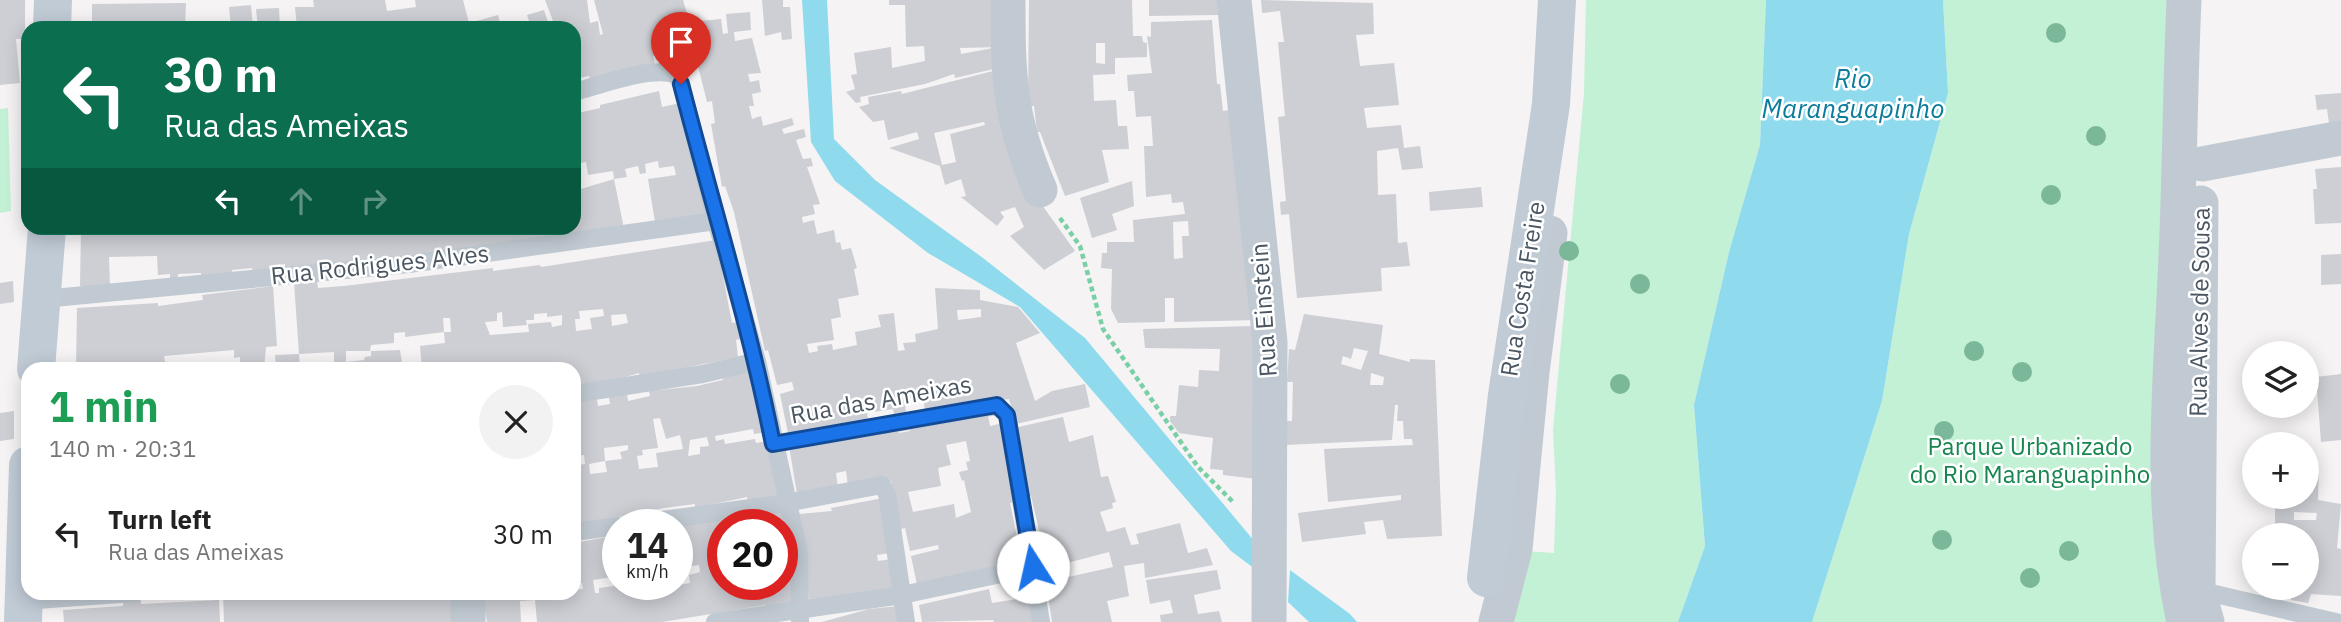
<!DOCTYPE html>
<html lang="en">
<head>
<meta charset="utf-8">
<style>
	body { margin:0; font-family:"IBM Plex Sans",sans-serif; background:#f2f2f2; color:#222; height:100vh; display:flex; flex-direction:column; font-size:26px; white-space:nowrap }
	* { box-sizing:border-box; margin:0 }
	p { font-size:23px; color:#767676 }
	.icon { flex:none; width:38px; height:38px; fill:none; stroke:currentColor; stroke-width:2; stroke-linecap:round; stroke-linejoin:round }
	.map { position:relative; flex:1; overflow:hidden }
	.panel { position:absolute; left:21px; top:362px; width:560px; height:238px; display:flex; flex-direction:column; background:#fff; border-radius:21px; box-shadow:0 4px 18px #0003 }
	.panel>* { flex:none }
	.top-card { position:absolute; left:21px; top:21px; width:560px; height:214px; border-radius:21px; box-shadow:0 4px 18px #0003; background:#0b6e4f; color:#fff; overflow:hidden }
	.buttons { position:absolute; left:2242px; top:341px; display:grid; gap:14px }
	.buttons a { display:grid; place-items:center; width:77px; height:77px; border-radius:50%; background:#fff; box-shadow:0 4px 18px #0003; font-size:35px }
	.speed { position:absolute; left:602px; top:509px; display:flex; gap:14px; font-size:35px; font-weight:700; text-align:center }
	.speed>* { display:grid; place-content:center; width:91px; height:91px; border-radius:50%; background:#fff; box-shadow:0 4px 18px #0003; line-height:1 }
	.speed small { font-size:18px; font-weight:400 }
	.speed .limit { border:10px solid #d22; background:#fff; color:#111 }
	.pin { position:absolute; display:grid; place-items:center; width:60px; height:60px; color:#fff; margin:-72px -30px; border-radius:50% 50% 50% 0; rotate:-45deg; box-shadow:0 0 7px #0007 }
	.pin .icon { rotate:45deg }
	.me { position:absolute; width:77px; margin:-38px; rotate:350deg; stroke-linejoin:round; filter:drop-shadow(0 0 5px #0008) }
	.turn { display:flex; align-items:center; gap:24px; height:147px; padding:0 28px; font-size:32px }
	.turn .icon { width:91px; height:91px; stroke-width:2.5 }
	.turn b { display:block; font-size:49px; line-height:60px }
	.lanes { display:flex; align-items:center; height:66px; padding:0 28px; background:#0003; justify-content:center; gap:35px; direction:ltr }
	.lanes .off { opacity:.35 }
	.round { display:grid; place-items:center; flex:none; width:74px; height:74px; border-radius:37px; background:#f2f2f2 }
	.overview { display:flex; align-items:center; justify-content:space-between; height:119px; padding:0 28px }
	h1 { font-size:42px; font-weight:700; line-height:52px; color:#1e9e55 }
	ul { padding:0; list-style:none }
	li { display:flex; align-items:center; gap:21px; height:105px; padding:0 28px }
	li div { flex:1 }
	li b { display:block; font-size:26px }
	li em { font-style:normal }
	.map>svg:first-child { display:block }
	.green { fill:#c3f1d5 }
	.water { fill:#90daee }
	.building { fill:#cdcfd5; fill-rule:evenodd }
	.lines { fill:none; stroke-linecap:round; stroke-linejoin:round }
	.path { stroke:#7ad0a6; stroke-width:4.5; stroke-dasharray:5 3.5; stroke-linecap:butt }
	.lane { stroke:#c1cad2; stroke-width:18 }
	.street { stroke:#c1cad2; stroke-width:35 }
	.secondary { stroke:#c1cbd6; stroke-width:38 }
	.tree { fill:#7bb799 }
	.route-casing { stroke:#114b97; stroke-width:18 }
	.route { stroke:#1a73e8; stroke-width:12 }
	.labels { text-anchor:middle; stroke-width:5; stroke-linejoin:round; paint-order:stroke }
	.street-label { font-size:24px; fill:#4a5661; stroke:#fff }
	.park-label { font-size:24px; fill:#17864f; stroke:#fff }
	.water-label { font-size:26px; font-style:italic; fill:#0c7c9b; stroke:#fff }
</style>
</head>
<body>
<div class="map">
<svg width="2341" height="622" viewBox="0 0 2341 622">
	<rect width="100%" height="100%" fill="#f5f3f3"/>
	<path class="green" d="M1586 0H1766L1760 145 1729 252 1694 405 1705 546 1678 622H1505L1524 551 1554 553 1556 492 1553 430 1584 93Z
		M1943 0H2195L2198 622H1812L1882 401 1909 234 1948 93Z
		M8 108 11 211 0 213V109Z"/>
	<path class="water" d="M802 0H827L834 139 875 180 983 258 1085 338 1260 548 1259 572 1231 551 1020 307 928 253 835 181 811 142Z
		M1766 0H1943L1948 93 1909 234 1882 401 1812 622H1678L1705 546 1694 405 1729 252 1760 145Z
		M1290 570 1350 614 1357 622H1309L1288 602Z"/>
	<path class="building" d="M0 0H25V39H16L20 83 0 85Z
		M313 0H385L387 11 416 7 415 0H463L469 23 498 15 501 27 518 22 520 27 530 24 527 15 544 10 548 22 553 21 545 0H587L590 23 598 21 600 35 603 34 594 0H683L689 21 671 28 677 49 653 56 655 64 590 79 589 76 574 79V28H297L295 7H314Z
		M762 0H783V7H790L792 39 782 40 781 32 765 36Z
		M889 0H998L1000 47 960 48 961 54 993 48 998 68 955 78 954 74 925 84 860 97 861 102 856 103 846 92 855 89 851 75 857 74 854 53 891 47 892 68 925 61 924 46 906 47 905 5H889Z
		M1029 0H1132L1133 36H1142L1143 42 1147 43V57L1115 58V74L1093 75 1094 101 1116 100 1118 126H1127L1129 149 1102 150 1109 182 1065 196 1040 132H1037L1034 106H1028ZM1096 43H1105V64L1096 63Z
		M1149 0H1217L1218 15 1149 16Z
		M1261 0 1373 3 1374 34 1356 35 1360 66 1394 63 1399 105 1364 108 1367 128 1401 125 1404 148 1420 146 1423 168 1402 170 1398 148 1377 151 1378 195 1396 194 1398 243 1407 242 1410 266 1381 268 1382 291 1297 298 1289 214 1281 215 1280 202 1286 201 1278 117 1285 116 1278 42H1284L1280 11 1262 13Z
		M186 3 185 28H92V4Z
		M251 5 253 28H231L229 7Z
		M279 8 280 28H258L256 9Z
		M750 12 751 30 734 32 735 41 752 38 761 73 748 74 750 82 759 80 761 92 752 94 754 106H749L752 119 761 116 763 126 792 118 794 125 782 129 784 134 804 129 806 137 796 140 803 159 811 158 813 166 807 167 820 204 813 205 815 214 802 217 803 223 814 220 817 234 834 230 836 243 840 242 842 250 851 248 857 268 854 269 859 295 838 299 841 317 831 319 834 340 807 344 809 353 818 351 817 346 832 344 833 350 857 345 855 332 881 327 878 315 894 313 898 351 905 350 903 343 916 342 915 334 938 329 935 288 980 290V300L1018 307 1040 333 1016 343 1035 401 1052 391 1085 384 1090 407 1016 424 1009 399 925 411 923 395 904 398 906 412 894 414 893 409 867 413 868 420 788 433 780 394 794 390 792 382 777 385 768 350 765 351 734 212 725 186 722 187 711 124 715 123 712 101 707 102 698 66 688 68 685 50 689 49 686 26 689 22 721 19 723 34 728 33 726 14ZM981 309V317L958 320 957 310Z
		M1212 20 1217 84H1220L1223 111 1230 110 1258 320 1174 322V298H1165V322L1118 323 1111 309 1112 269 1101 268 1102 253H1107V242H1134L1133 220 1185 214 1183 202 1172 203 1171 194 1146 197 1144 146H1153L1151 116 1136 117 1134 91H1128L1127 75 1152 73 1147 36 1151 37V22ZM1188 221 1189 236H1182L1183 258 1174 259 1173 222Z
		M1001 69 1024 180 1075 251 1044 270 1010 236 1024 227 1015 207 1000 212 1004 217 997 226 961 197 966 196 961 179 945 185 940 166 889 148 919 139 917 132 888 140 884 120 873 122 859 107 869 104 868 97 901 91 902 94ZM984 122 985 125 950 134 956 162 942 165 934 133Z
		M659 91 662 107 680 103 708 218 656 228 648 179 676 175 674 166 659 168 658 161 645 164 646 173 640 174 638 166 625 169 627 177 614 179 613 171 588 175 586 162 575 164 574 114 600 108V105Z
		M2341 93V130L2330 131 2327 109 2317 110 2315 95Z
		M2341 167V223L2315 224 2313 189H2317L2315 169Z
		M614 179 624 229 285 270V264L269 266V272L253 274 252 268 232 270 233 275 201 278V273L178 274V281H170V274L158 275 157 256 109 257 110 286H80L81 228H574V191Z
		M1132 181 1134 206 1112 214 1117 230 1092 238 1080 198Z
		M1481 187 1483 207 1430 211 1429 192Z
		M716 240 732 323 737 322 740 339 736 340 738 357 689 367 690 371 666 377 665 371 640 377 639 373 574 392V369H422L420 346 445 343 444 332H451L450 318H443L444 332 405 337V332L394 333V343L371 345 370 351H346V362L364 360 365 357 371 356V351L400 350 403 369H276L275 355 299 354 300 367 334 365V352L299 354 294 283 317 280 318 288 344 286 493 268V271L540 265 541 267ZM603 309 604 316 590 318 592 329 576 331 575 319H580L579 311ZM502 312 503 327 527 325 526 320H534V314L547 313V317L562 315V325L552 327 551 322 528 324 529 332 490 335 485 322 497 321V313ZM626 314 628 323 612 326 611 315Z
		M2341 254V284L2321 285V255Z
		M13 281 14 302 0 304V283Z
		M273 286 277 346 266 347 264 369H240V357L234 358V350L164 356 166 367 176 365V369H76L77 308 158 303V306L203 300 202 295Z
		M1304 314 1383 325 1379 354 1410 362V359L1435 360 1442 536 1387 539 1383 520 1364 522 1366 534 1302 542 1298 513 1401 500V495L1328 502 1324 449 1413 445 1412 439H1404L1403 421H1397L1398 405H1395L1392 440 1285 445V421H1292L1293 382H1287L1289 349 1295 350ZM1354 348 1368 351 1361 370 1341 364 1343 356 1351 359ZM1371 373 1384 377 1383 385H1370Z
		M1254 326 1257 479 1223 475V470L1210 469 1213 438 1179 433 1170 421V416H1176L1179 385 1198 387 1199 370 1219 371 1220 349 1145 348 1143 329Z
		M755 370 767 432 754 434 753 429 715 436 716 441 724 439 725 444 755 439 756 443 768 441 779 496 748 501 747 497 695 508V504L664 508 574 526V470L577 465 585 464 584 455 574 456V403L597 399 598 406 610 404 609 397 627 394 628 401 650 396 649 391 697 386 723 380 722 376ZM660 418 666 439 680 435 683 449 656 453 658 467 639 469 637 456 643 455 642 450 658 448 653 419ZM707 437 709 446 700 447V454L688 456 690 440ZM628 445V450L620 452 622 459 605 461 607 472 590 474 589 464 605 461 604 448Z
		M2341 374V440L2321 442 2316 377Z
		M14 411V439L0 441V413Z
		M987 411 990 426 1003 423 1019 501 1010 503 1022 561 917 585 911 556 939 549 938 545 910 551 905 528 901 529 891 481 848 487 846 471 836 473 838 488 797 494 789 446 898 426 899 433 910 431 909 424ZM966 441 970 461 966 462 968 470 959 472 962 481 964 480 971 512 956 518 954 504 913 512 908 492 941 486 938 468 951 465 946 445Z
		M1063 417 1069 442 1093 435 1101 477 1108 476 1116 502 1112 503 1113 508 1100 512 1107 532 1125 527 1131 545 1139 544 1136 534 1180 523 1188 553 1207 548 1213 565 1145 578 1144 563 1124 566 1129 596 1107 601 1112 622H1052L1046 582 1113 567 1109 552 1048 568 1031 496 1027 497 1014 428Z
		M2306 465 2319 466 2318 500 2341 504 2337 548 2341 549V596L2311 594 2308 603 2291 600 2292 593H2278L2277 588H2306V536H2275V504H2294V497H2306ZM2294 512 2317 513 2316 520H2294Z
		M883 498 891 553 877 555 878 561 892 559 896 588 841 597 809 599 799 514 832 511 831 508Z
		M785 510 793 605 766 610 765 605 662 622H537L535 600 520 601 521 622H487L482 593H535V597L574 593V590L583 589 582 583 574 584V543L618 535V584L679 585 690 583 689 575 700 572 699 565 677 568V525ZM723 525H782V584H723V568H719L718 560 723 559ZM613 577 614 586 599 588V593H595L593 580Z
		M1217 570 1221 589 1194 595 1198 614 1219 611 1222 622H1161L1160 615 1173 613 1170 600 1150 604 1146 580Z
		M989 589 992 603 1032 597 1036 622H994L993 620 922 622 919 605Z
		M223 593H248V597L275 593H461V622H224Z
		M141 598V604L219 600 220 622H64L63 610 123 606V600Z
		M899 606 900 622H822L869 609Z"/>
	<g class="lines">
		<path class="path" d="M1060 218 1080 246 1103 329 1198 467 1233 502"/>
		<path class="lane" d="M574 92C601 85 651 65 677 75L681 84 716 221 757 361 799 553 800 622
			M43 299 409 264 716 221
			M574 394 703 374 757 361
			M773 444 997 406 1007 415 1041 622
			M626 525 786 503 882 485 887 494 906 622
			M574 532 618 526
			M2198 590 2336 622
			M23 601 134 593
			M715 622 902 595 1033 567"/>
		<path class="street" d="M1008 0C1008 77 1009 118 1040 190
			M1234 0 1270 342 1269 622
			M2184 0C2180 85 2180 171 2176 256 2171 379 2157 501 2184 622
			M2202 164 2341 138
			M2201 203 2198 590 2207 622
			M468 622V593
			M1496 622 1515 549 1532 372 1550 233"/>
		<path class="secondary" d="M52 28 53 0
			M36 369 47 228
			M1486 578 1507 395 1551 104 1557 0
			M23 622 28 465"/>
	</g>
	<g class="tree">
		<circle cx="2056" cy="33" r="10"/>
		<circle cx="2096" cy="136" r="10"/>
		<circle cx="2051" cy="195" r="10"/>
		<circle cx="1569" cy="251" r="10"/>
		<circle cx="1640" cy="284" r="10"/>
		<circle cx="1974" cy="351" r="10"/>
		<circle cx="2022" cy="372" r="10"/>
		<circle cx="1620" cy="384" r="10"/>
		<circle cx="1944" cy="431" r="10"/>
		<circle cx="1942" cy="540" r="10"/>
		<circle cx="2069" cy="551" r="10"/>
		<circle cx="2030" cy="578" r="10"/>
	</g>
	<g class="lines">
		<defs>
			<path id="route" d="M681 84C712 204 749 322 773 444L997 405 1007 415 1033 567"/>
		</defs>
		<use href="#route" class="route-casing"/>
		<use href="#route" class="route"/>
	</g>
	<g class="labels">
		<g class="street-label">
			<text transform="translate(380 265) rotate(-6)" y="8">Rua Rodrigues Alves</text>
			<text transform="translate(1523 289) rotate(-81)" y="8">Rua Costa Freire</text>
			<text transform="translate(1264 310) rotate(-94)" y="8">Rua Einstein</text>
			<text transform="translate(2200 312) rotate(-89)" y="8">Rua Alves de Sousa</text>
			<text transform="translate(881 400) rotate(-10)" y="8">Rua das Ameixas</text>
		</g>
		<g class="park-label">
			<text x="2030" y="455">Parque Urbanizado<tspan x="2030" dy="28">do Rio Maranguapinho</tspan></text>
		</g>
		<g class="water-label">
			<text x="1853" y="88">Rio<tspan x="1853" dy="30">Maranguapinho</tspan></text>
		</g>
	</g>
</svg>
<div class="buttons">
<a><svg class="icon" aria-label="layers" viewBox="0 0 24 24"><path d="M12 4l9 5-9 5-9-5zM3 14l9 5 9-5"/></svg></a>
<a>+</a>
<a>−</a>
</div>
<div class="speed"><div>14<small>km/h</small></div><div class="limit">20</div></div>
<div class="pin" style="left:681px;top:84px;background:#d93025"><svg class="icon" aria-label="arrive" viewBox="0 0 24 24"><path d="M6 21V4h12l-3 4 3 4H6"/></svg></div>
<svg class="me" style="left:1033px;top:567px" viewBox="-20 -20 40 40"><circle r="19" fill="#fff"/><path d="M0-13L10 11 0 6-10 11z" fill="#1a73e8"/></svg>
<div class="top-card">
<div class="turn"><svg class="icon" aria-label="left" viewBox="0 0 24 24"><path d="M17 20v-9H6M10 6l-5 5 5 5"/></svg><div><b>30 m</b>Rua das Ameixas</div></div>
<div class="lanes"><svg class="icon" aria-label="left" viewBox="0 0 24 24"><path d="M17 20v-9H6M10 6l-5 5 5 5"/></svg><svg class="icon off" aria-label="ahead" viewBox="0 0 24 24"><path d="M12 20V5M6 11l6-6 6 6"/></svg><svg class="icon off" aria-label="right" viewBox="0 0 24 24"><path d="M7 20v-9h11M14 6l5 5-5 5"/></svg></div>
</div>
<section class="panel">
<div class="overview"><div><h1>1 min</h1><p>140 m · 20:31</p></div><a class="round"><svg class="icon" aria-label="close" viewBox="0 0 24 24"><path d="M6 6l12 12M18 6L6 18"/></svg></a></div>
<ul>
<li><svg class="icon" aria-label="left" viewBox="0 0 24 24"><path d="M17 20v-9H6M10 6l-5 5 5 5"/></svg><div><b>Turn left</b><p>Rua das Ameixas</p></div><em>30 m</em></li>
</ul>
</section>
</div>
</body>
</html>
